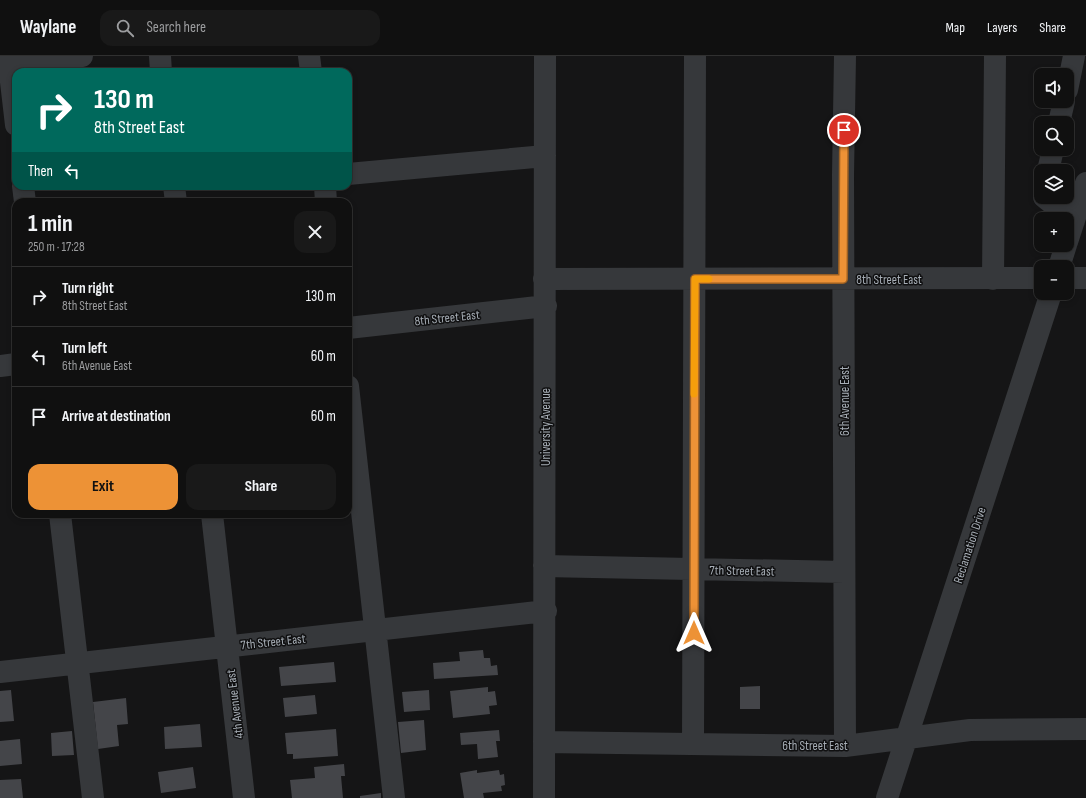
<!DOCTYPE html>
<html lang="en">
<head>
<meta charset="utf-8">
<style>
	body { margin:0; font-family:"Sofia Sans Condensed",sans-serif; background:#191919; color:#f1f3f6; height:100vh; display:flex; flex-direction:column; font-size:15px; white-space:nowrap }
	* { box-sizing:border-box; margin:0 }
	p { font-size:13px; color:#9c9d9f }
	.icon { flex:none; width:22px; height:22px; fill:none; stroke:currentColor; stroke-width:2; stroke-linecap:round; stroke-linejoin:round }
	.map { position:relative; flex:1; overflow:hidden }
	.drawer { position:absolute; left:12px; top:142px; width:340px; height:320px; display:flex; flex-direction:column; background:#101010; border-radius:12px; box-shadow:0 2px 6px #0003,0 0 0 1px #303030 }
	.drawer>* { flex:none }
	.banner { position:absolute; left:12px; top:12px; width:340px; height:122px; border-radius:12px; box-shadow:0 2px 6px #0003,0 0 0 1px #303030; background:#00695c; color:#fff; overflow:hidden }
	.controls { position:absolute; left:1034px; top:12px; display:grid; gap:8px }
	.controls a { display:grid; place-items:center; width:40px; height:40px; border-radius:8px; background:#101010; box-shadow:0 2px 6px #0003,0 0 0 1px #303030; font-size:20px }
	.pin { position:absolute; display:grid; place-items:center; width:34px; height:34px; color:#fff; margin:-17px; border:2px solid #fff; border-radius:50%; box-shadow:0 1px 4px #0007 }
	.me { position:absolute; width:44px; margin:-22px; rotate:0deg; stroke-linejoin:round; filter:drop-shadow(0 0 3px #0008) }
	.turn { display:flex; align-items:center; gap:14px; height:84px; padding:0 16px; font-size:18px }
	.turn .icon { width:52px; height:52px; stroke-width:2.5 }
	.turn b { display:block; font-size:28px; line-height:34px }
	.then { display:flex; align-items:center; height:38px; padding:0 16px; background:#0003; gap:8px; font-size:15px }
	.round { display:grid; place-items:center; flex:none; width:42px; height:42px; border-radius:12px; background:#191919 }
	.head { display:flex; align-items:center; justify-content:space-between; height:68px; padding:0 16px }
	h1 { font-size:24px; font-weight:700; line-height:30px }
	.button { display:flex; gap:8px; margin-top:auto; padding:8px 16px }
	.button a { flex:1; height:46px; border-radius:12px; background:#ed9236; color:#111; font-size:16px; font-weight:700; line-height:46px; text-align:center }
	.button a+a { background:#191919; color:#f1f3f6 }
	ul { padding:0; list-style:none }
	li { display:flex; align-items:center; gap:12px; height:60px; padding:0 16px; border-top:1px solid #303030 }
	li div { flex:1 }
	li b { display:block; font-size:15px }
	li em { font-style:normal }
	header { display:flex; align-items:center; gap:24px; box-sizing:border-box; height:56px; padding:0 20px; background:#101010; border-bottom:1px solid #303030 }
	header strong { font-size:19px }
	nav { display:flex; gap:22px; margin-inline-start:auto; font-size:14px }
	.search { width:280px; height:36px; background:#191919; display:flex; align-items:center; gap:10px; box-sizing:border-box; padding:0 14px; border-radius:12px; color:#9c9d9f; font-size:15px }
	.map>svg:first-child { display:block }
	.building { fill:#444549 }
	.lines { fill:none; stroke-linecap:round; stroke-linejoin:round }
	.minor { stroke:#36383b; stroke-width:22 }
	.route-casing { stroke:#9a5f23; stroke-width:10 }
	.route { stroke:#ed9236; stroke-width:7 }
	.slow { stroke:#f59e0b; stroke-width:7 }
	.labels { text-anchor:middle; stroke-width:3; stroke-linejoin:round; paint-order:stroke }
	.street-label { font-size:13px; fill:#a7aeb6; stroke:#101011 }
</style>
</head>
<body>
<header>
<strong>Waylane</strong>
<div class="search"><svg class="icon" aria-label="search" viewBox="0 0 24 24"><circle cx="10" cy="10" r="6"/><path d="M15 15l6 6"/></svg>Search here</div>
<nav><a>Map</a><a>Layers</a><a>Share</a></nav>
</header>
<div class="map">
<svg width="1086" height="742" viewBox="0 0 1086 742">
	<rect width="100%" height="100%" fill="#151516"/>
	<path class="building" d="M483 594 484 602H490L491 610 497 609 498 619 434 623 433 607 460 605 459 596Z
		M334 606 336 626 281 630 279 611Z
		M760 630V653H740V631Z
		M488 631V636L495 635 497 649 489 650 490 658 453 662 450 635Z
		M11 634 14 665 0 666V635Z
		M429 634 430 654 404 656 402 636Z
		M315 639 317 658 285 661 283 642Z
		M126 642 128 668 117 669 119 690 98 693 93 646Z
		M424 664 426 694 401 697 398 666Z
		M200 668 202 691 165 693 164 671Z
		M336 673 338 700 293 703V698H287L285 677Z
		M499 674 500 685H496L498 701 478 703 477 688 461 689 460 677Z
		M72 675 74 699 52 700 51 677Z
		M20 683 22 708 0 710V685Z
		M344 708 345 720H341L343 742H292L290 724 315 722 314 711Z
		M193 711 196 732 161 737 158 716Z
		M477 714V717L499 714 500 719 504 718 505 729 501 730 502 735 483 737 484 742H464L460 717Z
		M21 723 23 742H0V724Z
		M381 737V742H360V740Z"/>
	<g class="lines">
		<path class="minor" d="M8 0 16 69
			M160 0 161 16
			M309 0 311 16
			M845 0 843 119 845 690
			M0 9 82 0
			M1067 34 1074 0
			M1059 67 1064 45
			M1048 115 1053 93
			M348 118 545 100
			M23 130 25 146
			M174 130 176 146
			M325 130 326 146
			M1044 141 1074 165
			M1067 186 1086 127
			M1059 211 1066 189
			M1067 222H1086
			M544 223 1041 222
			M993 223 995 0
			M348 272 546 250
			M0 310 16 308
			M348 330 394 742
			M60 458 93 742
			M212 458 244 742
			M544 510 844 516
			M0 616 546 555
			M544 686 845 690 970 674 1086 673
			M693 688 695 0
			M544 742 545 0
			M887 742 1051 237"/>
	</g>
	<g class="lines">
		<defs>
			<path id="route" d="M694 577 695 223H843L844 74"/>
		</defs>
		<use href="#route" class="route-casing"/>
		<use href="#route" class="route"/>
		<path class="slow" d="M694 338 695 223H709"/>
	</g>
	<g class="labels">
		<g class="street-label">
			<text x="889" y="228">8th Street East</text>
			<text transform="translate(447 261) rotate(-6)" y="5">8th Street East</text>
			<text transform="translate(844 345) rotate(-90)" y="5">6th Avenue East</text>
			<text transform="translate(545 371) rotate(-90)" y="5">University Avenue</text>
			<text transform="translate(969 489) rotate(-72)" y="5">Reclamation Drive</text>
			<text transform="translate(742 514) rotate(1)" y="5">7th Street East</text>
			<text transform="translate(273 585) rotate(-6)" y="5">7th Street East</text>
			<text transform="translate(234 648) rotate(-97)" y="5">4th Avenue East</text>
			<text x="815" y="694">6th Street East</text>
		</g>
	</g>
</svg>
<div class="controls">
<a><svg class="icon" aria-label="sound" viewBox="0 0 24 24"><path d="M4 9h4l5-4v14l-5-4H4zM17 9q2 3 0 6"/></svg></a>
<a><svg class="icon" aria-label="search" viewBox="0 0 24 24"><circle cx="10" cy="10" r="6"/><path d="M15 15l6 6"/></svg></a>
<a><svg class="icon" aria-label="layers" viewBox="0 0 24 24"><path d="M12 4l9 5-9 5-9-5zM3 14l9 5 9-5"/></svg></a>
<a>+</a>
<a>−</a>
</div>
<div class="pin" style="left:844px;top:74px;background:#d93025"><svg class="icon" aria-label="arrive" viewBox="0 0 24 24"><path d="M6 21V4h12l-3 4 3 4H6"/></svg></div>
<svg class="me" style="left:694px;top:577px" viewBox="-20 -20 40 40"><path d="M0-17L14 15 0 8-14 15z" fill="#ed9236" stroke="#fff" stroke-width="4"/></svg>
<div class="banner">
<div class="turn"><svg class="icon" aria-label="right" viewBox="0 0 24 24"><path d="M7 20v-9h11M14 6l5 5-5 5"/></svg><div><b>130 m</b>8th Street East</div></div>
<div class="then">Then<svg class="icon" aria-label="left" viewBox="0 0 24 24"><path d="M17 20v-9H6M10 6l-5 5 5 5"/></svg></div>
</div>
<section class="drawer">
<div class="head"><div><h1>1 min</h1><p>250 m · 17:28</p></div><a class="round"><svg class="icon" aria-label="close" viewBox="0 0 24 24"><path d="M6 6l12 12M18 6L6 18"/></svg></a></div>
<ul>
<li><svg class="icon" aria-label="right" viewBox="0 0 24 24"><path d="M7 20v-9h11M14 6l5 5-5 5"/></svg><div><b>Turn right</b><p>8th Street East</p></div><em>130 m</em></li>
<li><svg class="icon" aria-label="left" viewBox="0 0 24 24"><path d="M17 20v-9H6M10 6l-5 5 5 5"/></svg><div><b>Turn left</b><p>6th Avenue East</p></div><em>60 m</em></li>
<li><svg class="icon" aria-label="arrive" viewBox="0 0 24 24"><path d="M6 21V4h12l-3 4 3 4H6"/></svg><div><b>Arrive at destination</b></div><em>60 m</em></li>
</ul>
<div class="button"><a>Exit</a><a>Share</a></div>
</section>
</div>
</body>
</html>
